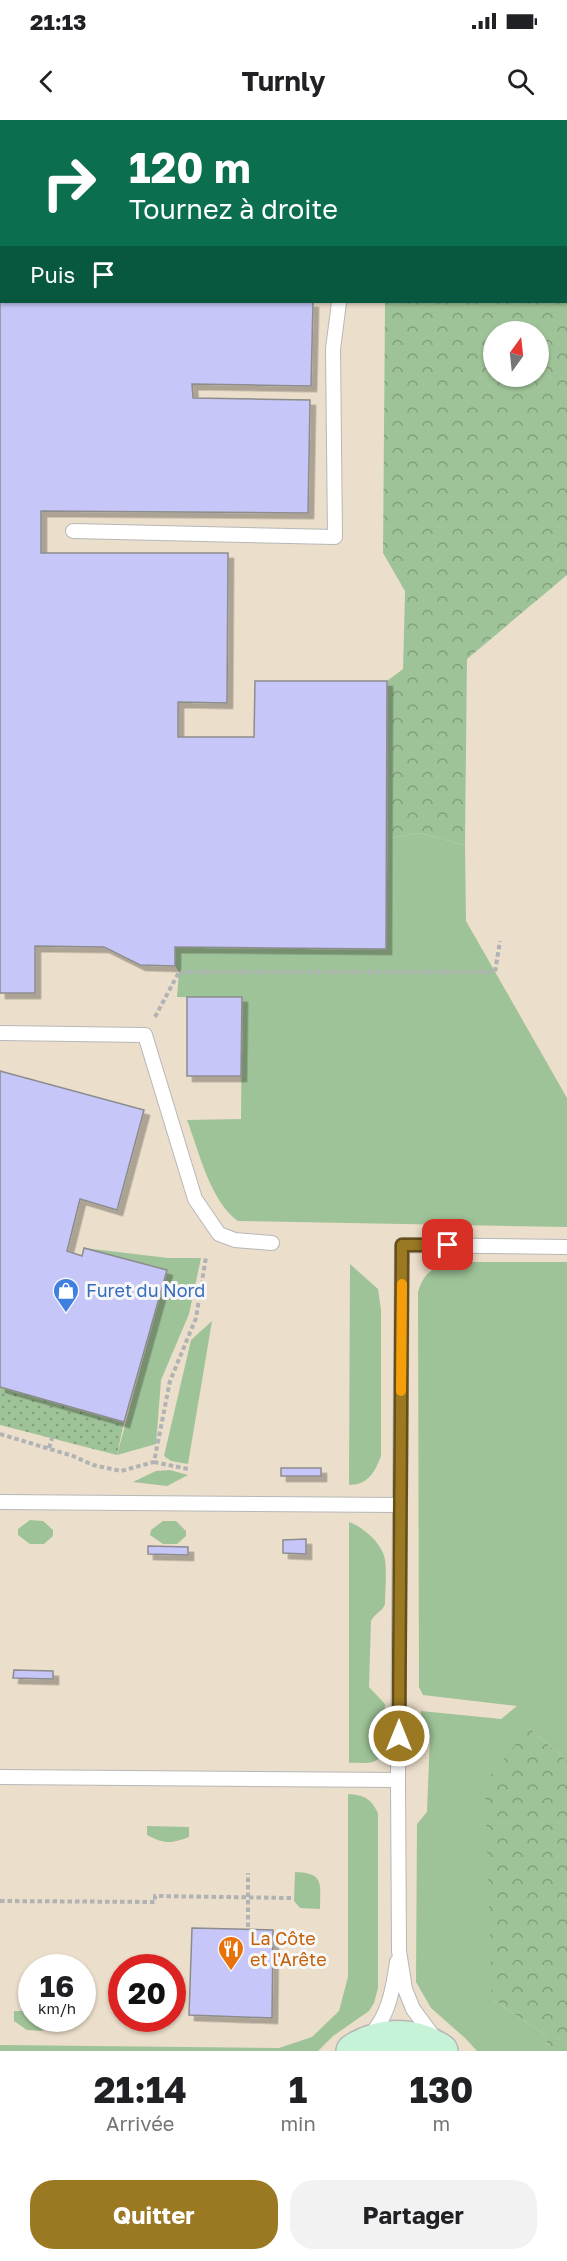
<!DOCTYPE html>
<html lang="fr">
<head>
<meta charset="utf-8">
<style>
	body { margin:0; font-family:"Golos Text",sans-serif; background:#f2f2f2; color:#202124; height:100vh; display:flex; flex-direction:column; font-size:22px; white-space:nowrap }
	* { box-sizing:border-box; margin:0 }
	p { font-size:20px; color:#757577 }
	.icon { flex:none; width:33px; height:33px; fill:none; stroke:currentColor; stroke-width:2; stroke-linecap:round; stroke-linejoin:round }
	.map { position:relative; height:1931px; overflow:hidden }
	.drawer { display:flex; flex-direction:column; background:#fff; flex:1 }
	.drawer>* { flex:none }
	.hud { position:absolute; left:0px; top:0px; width:567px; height:183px; box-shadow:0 2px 4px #0004; background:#0b6e4f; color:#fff; overflow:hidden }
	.needle { width:39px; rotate:15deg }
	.fabs { position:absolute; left:483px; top:201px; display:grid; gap:12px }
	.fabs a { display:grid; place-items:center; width:66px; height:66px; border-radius:50%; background:#fff; box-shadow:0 2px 4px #0004; font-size:30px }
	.speed { position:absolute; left:18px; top:1834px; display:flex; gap:12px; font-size:30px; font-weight:700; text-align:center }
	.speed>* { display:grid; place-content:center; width:78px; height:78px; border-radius:50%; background:#fff; box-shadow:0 2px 4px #0004; line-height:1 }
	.speed small { font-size:15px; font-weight:400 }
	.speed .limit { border:9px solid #d22; background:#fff; color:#111 }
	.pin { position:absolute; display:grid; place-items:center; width:51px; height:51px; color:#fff; margin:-26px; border-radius:12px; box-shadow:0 3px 9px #0006 }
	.me { position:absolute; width:66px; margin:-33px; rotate:0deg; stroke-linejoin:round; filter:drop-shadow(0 0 4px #0008) }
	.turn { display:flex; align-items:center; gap:21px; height:126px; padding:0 30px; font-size:27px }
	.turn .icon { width:78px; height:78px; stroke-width:2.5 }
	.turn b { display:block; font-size:42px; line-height:51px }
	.then { display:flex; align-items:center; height:57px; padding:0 30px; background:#0003; gap:12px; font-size:22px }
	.eta { display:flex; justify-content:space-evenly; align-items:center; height:102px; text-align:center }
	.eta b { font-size:36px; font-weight:700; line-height:42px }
	.action { display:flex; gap:12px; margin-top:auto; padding:12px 30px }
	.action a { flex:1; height:69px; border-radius:24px; background:#9b7923; color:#fff; font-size:24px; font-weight:700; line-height:69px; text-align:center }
	.action a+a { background:#f2f2f2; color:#202124 }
	.status { display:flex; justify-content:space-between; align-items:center; height:42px; padding:0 30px; background:#fff; direction:ltr }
	.status svg { height:16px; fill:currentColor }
	header { display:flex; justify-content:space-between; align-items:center; height:78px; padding:0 30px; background:#fff; font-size:27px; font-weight:700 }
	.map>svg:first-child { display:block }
	.commercial { fill:#ebdeca; fill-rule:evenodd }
	.grass { fill:#9fc398 }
	.forest { fill:url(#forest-crowns); fill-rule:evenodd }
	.park { fill:url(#park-dots) }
	.building { fill:#c6c6f8; stroke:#8c8c8d; stroke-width:1.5; filter:url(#shadow) }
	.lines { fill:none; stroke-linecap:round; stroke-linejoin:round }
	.lane-casing { stroke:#b7b7b9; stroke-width:16 }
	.secondary-casing { stroke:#b7b7b9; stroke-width:36 }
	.path { stroke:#b1b2b3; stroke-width:4; stroke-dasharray:4.5 3; stroke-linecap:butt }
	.lane { stroke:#fff; stroke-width:14 }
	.secondary { stroke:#c6f2d8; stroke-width:33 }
	.route-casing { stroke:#654f17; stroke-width:15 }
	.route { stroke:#9b7923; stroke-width:10 }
	.slow { stroke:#f59e0b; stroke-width:10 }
	.labels { text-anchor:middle; stroke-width:6; stroke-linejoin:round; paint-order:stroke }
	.shop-label { font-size:18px; fill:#366cbe; stroke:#f7f7f8; text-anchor:start }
	.food-label { font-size:18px; fill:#c56008; stroke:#f7f7f8; text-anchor:start }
</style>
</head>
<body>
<div class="status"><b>21:13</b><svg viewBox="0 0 49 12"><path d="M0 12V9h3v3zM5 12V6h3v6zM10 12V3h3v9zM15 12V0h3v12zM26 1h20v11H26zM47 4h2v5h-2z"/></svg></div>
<header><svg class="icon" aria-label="back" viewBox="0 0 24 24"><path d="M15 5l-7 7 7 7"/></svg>Turnly<svg class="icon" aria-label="search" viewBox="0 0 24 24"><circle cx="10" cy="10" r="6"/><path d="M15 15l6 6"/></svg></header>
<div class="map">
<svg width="567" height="1931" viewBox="0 0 567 1931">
	<defs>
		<pattern id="forest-crowns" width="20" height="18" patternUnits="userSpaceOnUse" patternTransform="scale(1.5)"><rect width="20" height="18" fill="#9fc398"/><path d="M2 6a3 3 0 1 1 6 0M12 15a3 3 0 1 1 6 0" fill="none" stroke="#829f7d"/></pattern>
		<pattern id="park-dots" width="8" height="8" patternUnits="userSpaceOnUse" patternTransform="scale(1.5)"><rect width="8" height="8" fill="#9fc398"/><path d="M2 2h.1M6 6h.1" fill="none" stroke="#829f7d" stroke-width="1.8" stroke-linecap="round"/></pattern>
		<filter id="shadow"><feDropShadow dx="5.5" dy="5.5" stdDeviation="0" flood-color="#0004"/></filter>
	</defs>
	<rect width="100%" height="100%" fill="#e9eaeb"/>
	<path class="commercial" d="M0 0H387L2 2V182H385L383 433 405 471 403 550 386 718 419 713 465 725 467 539 567 455V1931H0ZM32 1848H82V1899H32ZM122 1848H172V1899H122Z"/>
	<path class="grass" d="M419 713 465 725 466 801 567 978V1107L238 1101C210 1081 199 1031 187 1000L241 999 242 878 177 877 179 852 175 846V827L385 829 386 719Z
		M84 1128 168 1138H201L189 1194 161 1260 156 1324 117 1335 167 1150Z
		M450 1142H567V1641L529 1608 492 1879 546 1915 547 1931H477L465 1918 431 1888 416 1862 417 1704 427 1692 430 1616 421 1605V1591L501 1599 517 1586 423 1575 419 1567 418 1172C424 1152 432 1149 450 1142Z
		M350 1144 378 1169 381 1190V1336C375 1352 368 1365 349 1365Z
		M212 1201 188 1344 171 1341 164 1336 191 1220Z
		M170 1350 188 1355 167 1366 133 1362 156 1351Z
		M30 1400 43 1401 53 1410V1416L44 1424H30L18 1415V1409Z
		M163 1401H176L186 1411V1416L177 1424H163L150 1415 151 1410Z
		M349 1402C363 1407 383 1424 385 1440 387 1454 385 1470 385 1484 382 1492 375 1493 371 1501L369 1567 385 1584C384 1596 386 1632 377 1640 370 1645 356 1642 349 1643Z
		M348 1674C365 1675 371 1679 378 1693V1868L374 1883 369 1891 333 1916 318 1931H0V1925L279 1928 312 1917 339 1891 348 1857Z
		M147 1706 189 1707V1717C170 1724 164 1724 147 1715Z
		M295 1752C325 1753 320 1764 320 1789L300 1788 294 1781Z
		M14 1891H31L32 1899H51V1901L42 1911 27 1910 14 1901Z"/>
	<path class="forest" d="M387 0H567V455L467 539 465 725 419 713 386 719 387 561 403 549 405 471 383 433 385 182H566V2ZM494 212H538V256H494Z
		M529 1608 567 1641V1931H547L546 1915 492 1879 485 1662Z"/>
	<path class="park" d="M0 1267 124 1302 117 1335 0 1305Z"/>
	<path class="building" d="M0 0H207L2 2V182H313L311 266 192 264 193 278 310 280 308 393 41 391V433H228L227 583 178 582V617H254L255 561H387L386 829 175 827V846L140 845 104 827 35 826V873H0Z
		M187 877H242L241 956H187Z
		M0 951 144 990 117 1090 80 1079 67 1131 82 1136 84 1128 167 1150 124 1302 0 1267Z
		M281 1348H321V1356H281Z
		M306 1419V1434L283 1433V1420Z
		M148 1426 188 1427V1435L148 1434Z
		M14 1550 53 1551V1559L13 1558Z
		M192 1808 273 1810 272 1898 189 1895Z"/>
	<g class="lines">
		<defs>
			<path id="lane" d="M353 0V2
				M73 411 335 417 333 229 339 182
				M0 913 145 915 195 1079 219 1114 235 1120 272 1123
				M0 1382 400 1385
				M0 1657 398 1660
				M370 1915C389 1896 393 1868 397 1842
				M436 1920 413 1889 405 1869 399 1831 398 1660 402 1125 567 1127"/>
			<path id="secondary" d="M353 1931C380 1913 415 1913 441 1931"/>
		</defs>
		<use href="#lane" class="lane-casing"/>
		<use href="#secondary" class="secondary-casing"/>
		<path class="path" d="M487 0 488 2
			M566 164 567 166
			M155 897 179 852H495L500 821
			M0 1314 73 1336 93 1345 121 1351 154 1342 170 1261 196 1198 206 1137
			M49 1328 52 1318
			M154 1342 188 1349
			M0 1781 155 1782V1776L292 1778
			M248 1807V1753"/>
		<use href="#lane" class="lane"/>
		<use href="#secondary" class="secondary"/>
	</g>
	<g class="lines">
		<defs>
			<path id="route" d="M399 1616 402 1125H448"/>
		</defs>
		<use href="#route" class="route-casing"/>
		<use href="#route" class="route"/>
		<path class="slow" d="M401 1271 402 1164"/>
	</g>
	<defs>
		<symbol id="shop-pin" viewBox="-11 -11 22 30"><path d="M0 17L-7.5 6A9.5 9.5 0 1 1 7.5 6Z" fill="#3f7fe0" stroke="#f7f7f8"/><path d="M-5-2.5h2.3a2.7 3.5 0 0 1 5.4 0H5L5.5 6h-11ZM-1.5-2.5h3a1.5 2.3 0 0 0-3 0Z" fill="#fff"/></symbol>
		<symbol id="restaurant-pin" viewBox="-11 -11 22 30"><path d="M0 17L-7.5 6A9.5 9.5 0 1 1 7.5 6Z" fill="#e8710a" stroke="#f7f7f8"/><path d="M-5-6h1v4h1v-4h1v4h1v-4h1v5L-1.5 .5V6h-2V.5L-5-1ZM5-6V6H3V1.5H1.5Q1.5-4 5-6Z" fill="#fff"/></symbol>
	</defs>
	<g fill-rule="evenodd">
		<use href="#shop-pin" x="51" y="1156" width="30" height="40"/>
		<use href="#restaurant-pin" x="216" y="1814" width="30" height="40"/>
	</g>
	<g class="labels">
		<g class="shop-label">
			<text x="86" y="1177">Furet du Nord</text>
		</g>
		<g class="food-label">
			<text x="250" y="1825">La Côte<tspan x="250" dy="21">et l'Arête</tspan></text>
		</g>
	</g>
</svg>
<div class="fabs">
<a><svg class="needle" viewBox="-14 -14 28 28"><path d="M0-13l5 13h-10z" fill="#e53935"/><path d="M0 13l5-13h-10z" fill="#757577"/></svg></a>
</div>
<div class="speed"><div>16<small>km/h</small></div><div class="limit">20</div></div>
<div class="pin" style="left:448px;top:1125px;background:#d93025"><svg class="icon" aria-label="arrive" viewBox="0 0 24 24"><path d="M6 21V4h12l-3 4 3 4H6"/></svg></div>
<svg class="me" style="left:399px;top:1616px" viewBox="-20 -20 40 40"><circle r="17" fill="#9b7923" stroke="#fff" stroke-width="3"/><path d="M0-11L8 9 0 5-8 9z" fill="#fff"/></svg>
<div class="hud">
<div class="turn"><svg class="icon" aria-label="right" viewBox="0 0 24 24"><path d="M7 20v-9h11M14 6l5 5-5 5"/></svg><div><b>120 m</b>Tournez à droite</div></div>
<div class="then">Puis<svg class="icon" aria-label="arrive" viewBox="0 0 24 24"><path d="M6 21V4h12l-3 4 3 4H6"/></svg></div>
</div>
</div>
<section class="drawer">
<div class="eta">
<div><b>21:14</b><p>Arrivée</p></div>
<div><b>1</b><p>min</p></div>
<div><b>130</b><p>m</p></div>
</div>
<div class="action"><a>Quitter</a><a>Partager</a></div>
</section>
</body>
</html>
